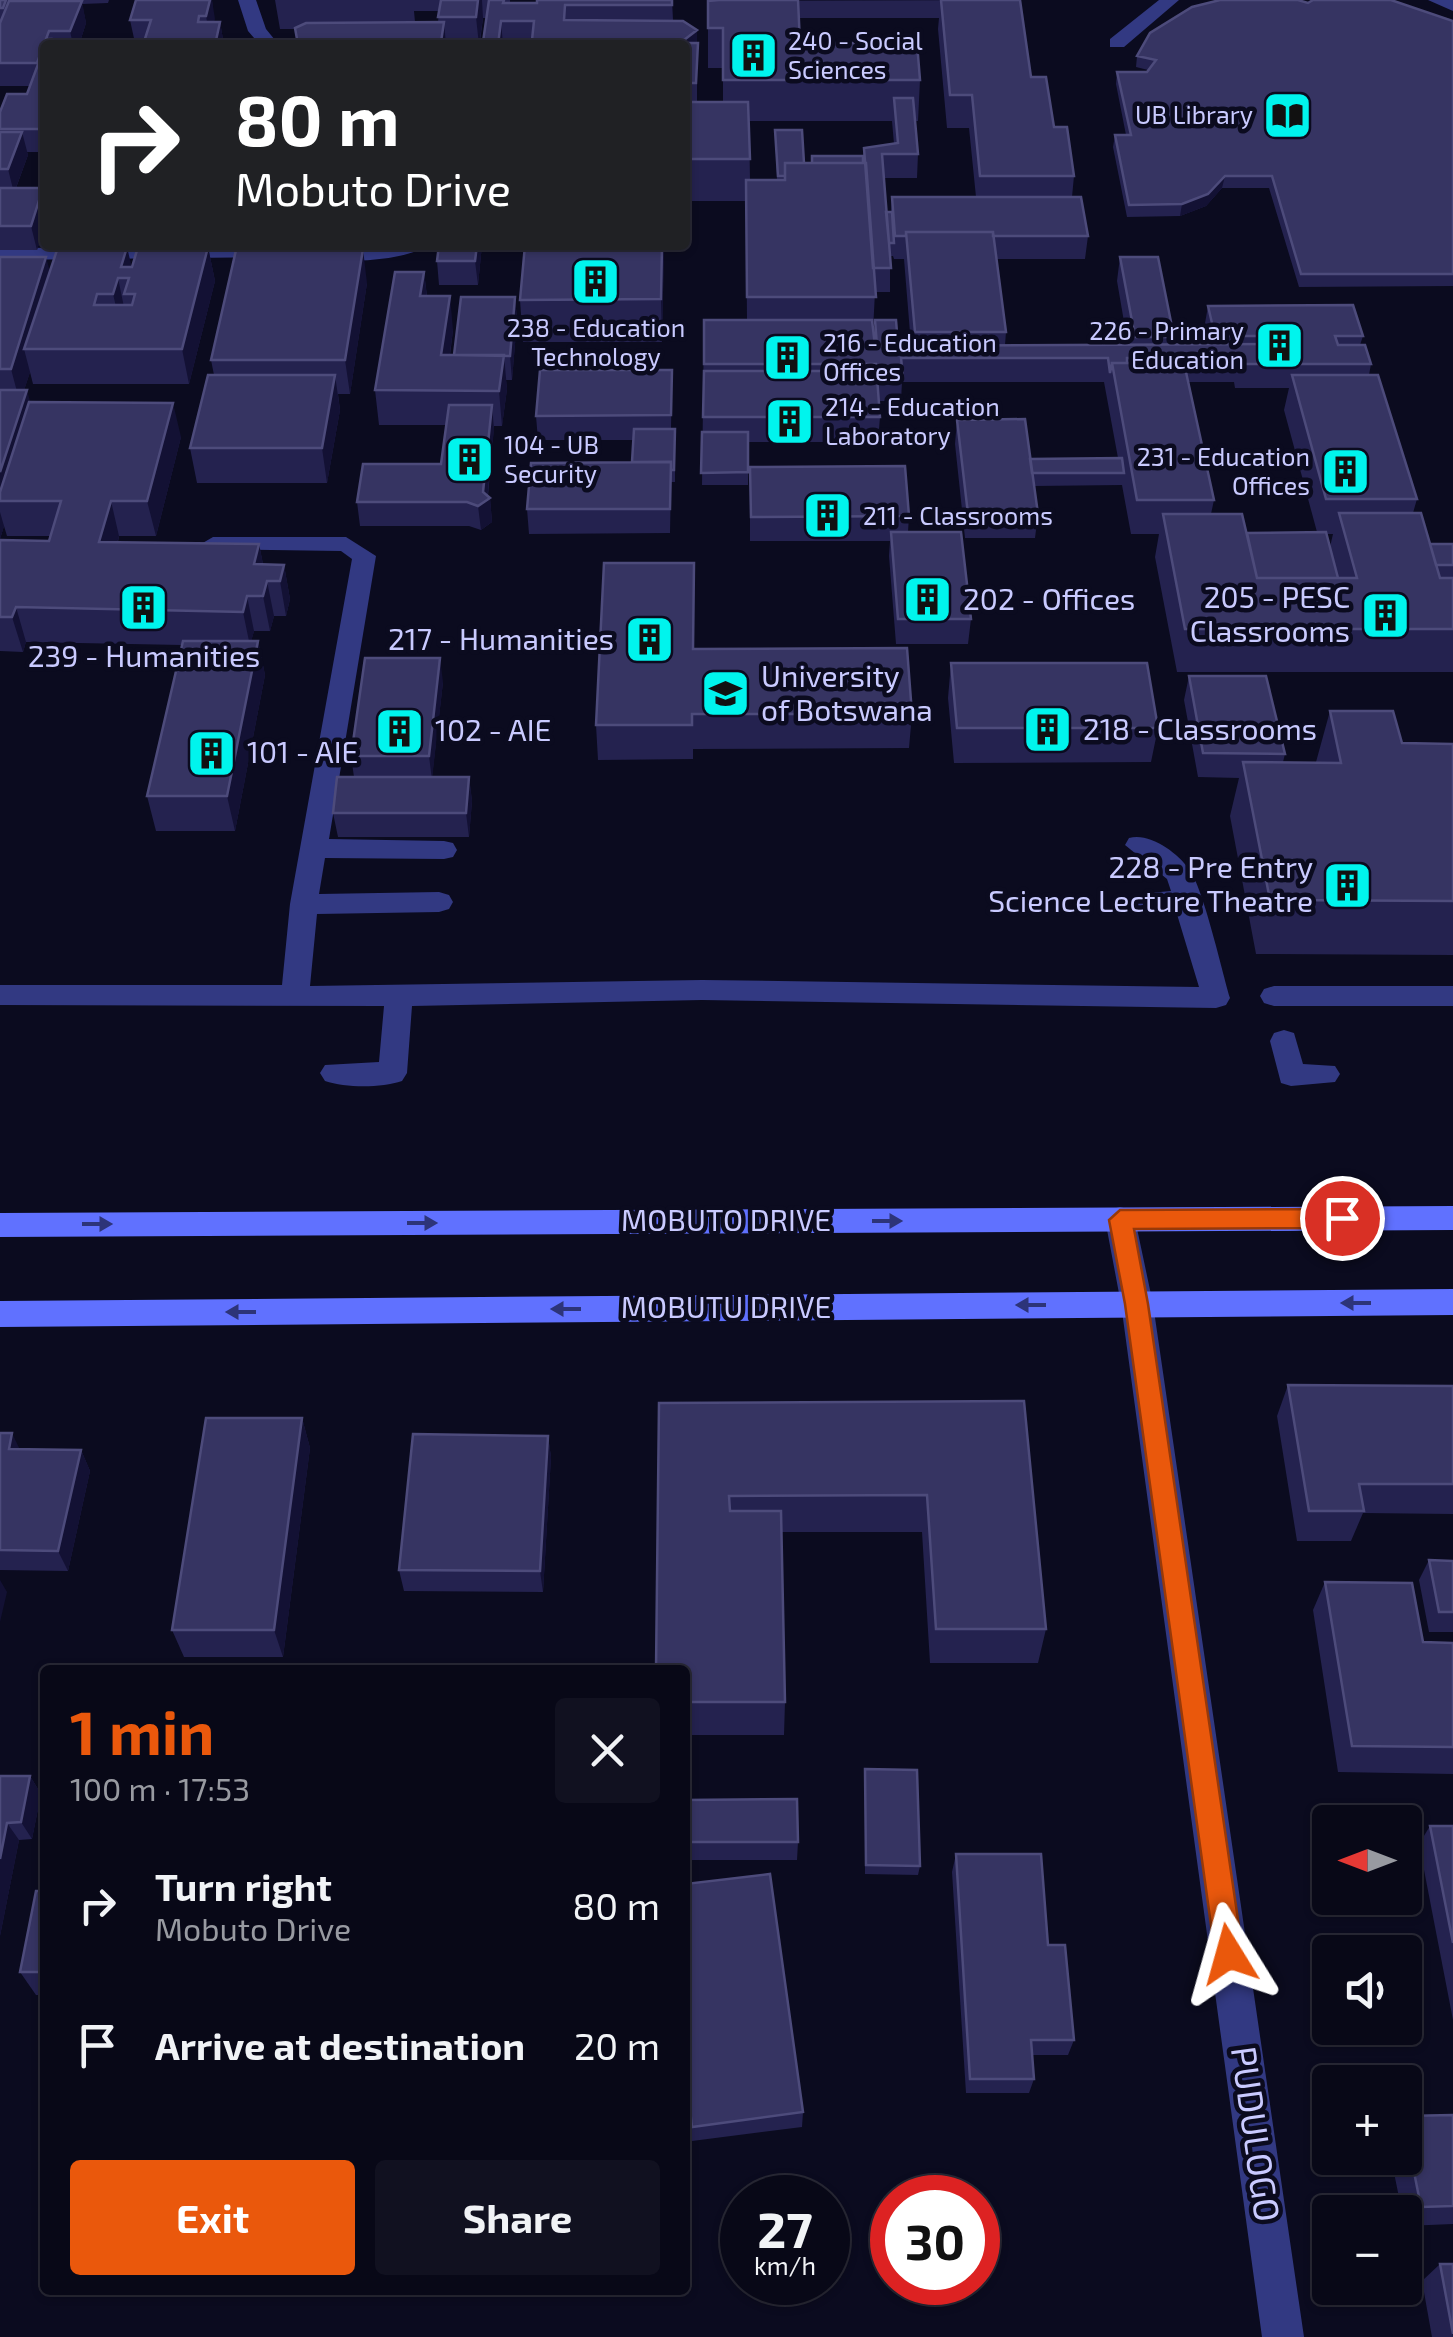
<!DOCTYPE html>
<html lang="en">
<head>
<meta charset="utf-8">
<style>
	body { margin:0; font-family:"Exo 2",sans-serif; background:#111120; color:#f1f3f6; height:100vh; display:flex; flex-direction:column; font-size:38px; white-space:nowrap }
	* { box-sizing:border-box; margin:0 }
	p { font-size:32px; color:#989aa1 }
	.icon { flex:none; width:55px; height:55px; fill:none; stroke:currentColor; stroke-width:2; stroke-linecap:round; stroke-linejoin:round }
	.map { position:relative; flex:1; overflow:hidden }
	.panel { position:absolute; left:40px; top:1665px; width:650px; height:630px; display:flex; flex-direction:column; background:#080817; border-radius:10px; box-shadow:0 2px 8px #0004,0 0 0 2px #292936 }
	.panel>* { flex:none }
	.guide { position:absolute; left:40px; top:40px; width:650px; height:210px; border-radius:10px; box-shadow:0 2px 8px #0004,0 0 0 2px #292936; background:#202124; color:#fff; overflow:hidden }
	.needle { width:65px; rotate:270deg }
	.controls { position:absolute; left:1312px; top:1805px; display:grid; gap:20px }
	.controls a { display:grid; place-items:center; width:110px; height:110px; border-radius:10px; background:#080817; box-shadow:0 2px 8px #0004,0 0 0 2px #292936; font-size:50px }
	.speed { position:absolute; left:720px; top:2175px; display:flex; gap:20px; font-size:50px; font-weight:700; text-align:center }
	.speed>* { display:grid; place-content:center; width:130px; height:130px; border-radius:50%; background:#080817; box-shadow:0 2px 8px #0004,0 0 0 2px #292936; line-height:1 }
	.speed small { font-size:25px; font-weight:400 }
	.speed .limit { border:15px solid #d22; background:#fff; color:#111 }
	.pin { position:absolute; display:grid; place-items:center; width:85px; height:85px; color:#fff; margin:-42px; border:5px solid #fff; border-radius:50%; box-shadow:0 2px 10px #0007 }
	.me { position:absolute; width:110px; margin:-55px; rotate:352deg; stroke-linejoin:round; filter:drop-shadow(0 0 8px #0008) }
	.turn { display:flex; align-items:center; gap:35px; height:210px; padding:0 30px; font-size:45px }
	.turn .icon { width:130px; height:130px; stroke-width:2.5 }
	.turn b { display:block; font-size:70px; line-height:85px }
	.round { display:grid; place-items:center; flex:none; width:105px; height:105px; border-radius:10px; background:#111120 }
	.headline { display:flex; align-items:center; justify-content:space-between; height:170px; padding:0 30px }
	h1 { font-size:60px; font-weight:700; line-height:75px; color:#ea580c }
	.button { display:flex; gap:20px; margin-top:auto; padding:20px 30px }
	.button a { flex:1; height:115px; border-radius:10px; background:#ea580c; color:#fff; font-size:40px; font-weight:700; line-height:115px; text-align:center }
	.button a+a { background:#111120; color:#f1f3f6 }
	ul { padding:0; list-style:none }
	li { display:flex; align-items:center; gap:30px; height:140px; padding:0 30px }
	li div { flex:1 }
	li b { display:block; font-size:38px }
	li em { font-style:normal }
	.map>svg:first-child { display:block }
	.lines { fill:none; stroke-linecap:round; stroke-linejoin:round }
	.lane { fill:#323982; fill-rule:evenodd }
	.street { fill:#323982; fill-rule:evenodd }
	.secondary { fill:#6071ff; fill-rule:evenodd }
	.wall { fill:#24224f; fill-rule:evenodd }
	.shaded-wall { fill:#131134 }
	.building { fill:#363462; stroke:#4d4b7b; stroke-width:2.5; fill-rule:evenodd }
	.oneway { fill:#2d3479 }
	.route { fill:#ea580c; stroke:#983908; stroke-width:2.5 }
	.labels { text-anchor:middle; stroke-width:9; stroke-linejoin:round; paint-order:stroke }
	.far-poi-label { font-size:25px; fill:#c9caff; stroke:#0b0b1f; text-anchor:start }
	.poi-label { font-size:30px; fill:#c9caff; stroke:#0b0b1f; text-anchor:start }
	.street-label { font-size:30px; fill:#c9caff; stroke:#0b0b1f }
	.near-street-label { font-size:35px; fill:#c9caff; stroke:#0b0b1f }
</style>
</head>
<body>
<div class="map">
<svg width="1453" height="2337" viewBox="0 0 1453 2337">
	<rect width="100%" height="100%" fill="#0b0b1f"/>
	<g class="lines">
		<path class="lane" d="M238 0H256L266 29 279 45H260L248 31Z
			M1159 0H1179L1124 47H1110V39Z
			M1428 0H1453V11Z
			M427 245C411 260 332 267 316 253L326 247Z
			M266 247 276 253 273 257 0 260V248Z
			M213 537H346L376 556 329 839 444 841 453 843 457 850 453 857 444 859 325 858 319 894 439 892 449 895 453 902 449 909 439 912 317 914 310 986 702 980 1199 987 1176 911 1138 908 1134 901 1138 894 1171 891 1167 879 1125 845 1129 838C1149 832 1177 852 1189 869 1203 887 1222 971 1230 998L1226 1005 1216 1008 702 1000 412 1006 407 1073 402 1081C381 1088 346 1088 325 1081L320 1073 325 1065 379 1062 384 1006 0 1005V985H282L290 904 352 559 341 551 205 549 201 544Z
			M1274 986H1453V1006H1274L1264 1003 1260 996 1264 989Z
			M1284 1030 1294 1033 1303 1064 1335 1066 1340 1074 1335 1082 1291 1086 1281 1083 1270 1041 1274 1033Z"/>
		<path class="street" d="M1120 1207 1131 1210 1135 1219 1153 1304 1304 2337H1262L1121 1304 1105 1219 1109 1210Z"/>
		<path class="secondary" d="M1453 1206V1230L0 1237V1213Z
			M1453 1289V1315L0 1327V1301Z"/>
	</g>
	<path class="wall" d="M0 0H109L108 3 82 4 86 23 79 45H45V152H27L28 155 16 188H43L45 195V225L37 250H0V112L27 94 30 86H0Z
		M212 0 214 22H220L224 45H143L144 43H135L130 20Z
		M275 0H510V3L672 0 673 20 697 43V102H723V68H708V1L1020 0 1031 77 1074 176 1072 197 1088 236 1085 259H996L1006 332 1005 345H1128L1117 281 1120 257 1174 337 1173 345H1207L1204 329 1208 306 1363 336 1360 345 1371 364 1369 375 1417 499 1413 513 1430 544H1453V672H1177L1155 557 1159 534H1131L1122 485 1034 486 1038 514 1035 538H965L955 444 957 420 1030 459 1118 458 1104 382H902L901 401H879L880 417 878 442H748V485H702L704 320H747L746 201H685V45H298L295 29H280ZM414 11H439L438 22H415ZM483 18H486L483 42H480ZM799 18H939L938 29 947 128H969L976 197H892L891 212H886L884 178H917L918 154 915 121H918L920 80 800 43ZM749 121H892L894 144 864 148 863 159 804 163 775 130 777 180H750ZM890 256H893L894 259H904L911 345H898L875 320V346L873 331 875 292H890ZM1189 382H1234L1235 388H1289L1284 410 1317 532 1247 533 1211 514 1214 500ZM1327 534H1333L1330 547Z
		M1308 3 1453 21V286L1299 287 1269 188H1222L1206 206 1180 216 1127 217 1113 147 1115 135H1126L1116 84 1117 72H1147L1148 70 1136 67 1137 56Z
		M439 245H482L478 285H439L437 261Z
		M664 245 662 342H523L520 300Z
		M208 247 215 281 189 384H33L30 372 24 390 30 402 181 437 156 536H119L118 542 259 544 263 564 284 565 290 599 286 616H274L270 631H254L251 641H258L265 675 235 831H156L147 796 182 645 26 642 23 652 0 651V540L49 541 51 536H7L4 526 0 539V257L50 271 132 267Z
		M424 272 427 296 453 330 450 355H454L515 297 517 320 512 380H506L507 389 502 426H494L488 496 490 498 492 522 481 530 469 526H360L357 502 441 464 446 425H379L375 390Z
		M367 283 350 394H338L340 410 327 483H197L190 448 214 375 211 360Z
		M672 370 671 429H675V482H671L670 533 529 534 527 509 632 462 633 440H538L536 416Z
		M750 467 909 516 908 532 971 619 968 644H896L889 556 890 541H750Z
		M694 563V649L912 714 909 748 693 749V759L598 760 596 725Z
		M951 663 1158 728 1151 762 954 763 948 698Z
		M1189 676 1285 754 1283 762H1316L1330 711 1402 743 1453 744V955L1256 954 1230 816 1239 778 1198 777 1184 700Z
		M443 682 432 777H469L472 801 469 837H338L333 813 354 777 351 756Z
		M1288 1385 1453 1386V1514L1363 1513 1351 1541H1297L1277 1416Z
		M1024 1401 1046 1629 1038 1663H930L922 1532H781L785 1702 784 1735H685V1670L659 1403Z
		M302 1418 310 1448 283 1657H184L172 1630Z
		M0 1433 20 1450H81L90 1471 68 1571 0 1570Z
		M548 1436 551 1457 543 1592 404 1591 399 1570Z
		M1429 1560 1453 1561V1632H1429L1419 1580Z
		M1325 1582 1423 1642 1453 1643V1774L1338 1772 1313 1610Z
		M865 1769 920 1866 918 1875 865 1874Z
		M0 1776H30L41 1794 32 1839 19 1840 0 1936Z
		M685 1800 798 1842 797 1860H685Z
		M1430 1826H1453V2020L1419 1844Z
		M956 1854 1048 1945 1074 2040 1068 2055H1032L1034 2079 1029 2093H966L952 1872Z
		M685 1884 803 2112 802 2127 692 2141 685 2073Z
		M45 1891V1995H36L20 1972Z
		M1453 2115V2224L1405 2226V2212H1402L1391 2158H1405V2116Z
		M1440 2264 1453 2337H1432L1422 2281Z"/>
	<path class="shaded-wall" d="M210 0H212L215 19 210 39 206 16Z
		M478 0H482L483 18 479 45 476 17Z
		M82 1 86 23 79 45H73L70 31Z
		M501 21 503 45H498Z
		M220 22 224 45H215Z
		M444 22 446 45 441 42Z
		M697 30V63L684 45V40Z
		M22 132 28 155 14 193 8 169Z
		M1225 176 1222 188 1206 206 1180 216 1182 204Z
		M43 188 45 195V215H43L45 225 37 250 31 226Z
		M477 245H482L478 285 475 261Z
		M662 245H664L662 342 661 299Z
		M127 247 135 281 129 278 121 267Z
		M208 247 215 281 189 384 182 349Z
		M363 249 367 283 350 394 345 360Z
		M46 257 55 291 24 349 30 372 20 403 11 369Z
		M424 272 428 306 420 296Z
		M118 278 125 312 121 328 113 294Z
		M450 296 453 330 445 389 441 355Z
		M515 297 517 320 512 380 510 356Z
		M504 355 507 389 502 426 499 391Z
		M335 375 340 410 327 483 322 448Z
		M27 390 36 424 0 501V472Z
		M173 403 181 437 156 536 147 501Z
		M492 405 494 430 487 500 490 498 492 522 481 530 478 506 483 492Z
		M111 501 119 536 108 576 99 542Z
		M0 512 4 526 0 539Z
		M259 544 266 579 261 599 254 564Z
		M284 565 290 599 286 616 280 581Z
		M267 581 274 616 270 631 263 596Z
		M247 596 254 631 250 646 243 612Z
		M16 607 26 642 23 652 12 617Z
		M258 641 265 675 235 831 227 796Z
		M440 658 443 682 432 780 429 756Z
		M469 777 472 801 469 837 466 813Z
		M302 1418 310 1448 283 1657 274 1630Z
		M12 1433 22 1454 9 1449Z
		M548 1436 551 1457 543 1592 540 1571Z
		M81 1450 90 1471 68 1571 58 1551Z
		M0 1580 7 1592 0 1622Z
		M30 1776 41 1794 32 1839 21 1822Z
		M7 1823 19 1840 0 1936V1858Z"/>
	<path class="building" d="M0 0H6L3 8H0Z
		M136 0H210L206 16H199L198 22H220L215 45H143L151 20H130Z
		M441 0H478L476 17H438Z
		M489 0H504L503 3H537V0H672V5H565L564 20 683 21 697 30 684 40H532L534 21H501L498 45H414V42L297 39 295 28 306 23 444 22 441 42H483Z
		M719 0H798L800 43H917L920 80H723V28H708V1Z
		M941 0H1020L1031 77H1046L1054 127H1067L1074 176H980L972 95H950Z
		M1220 0H1298L1308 3 1313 0H1391L1453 21V274H1301L1272 176H1225L1208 194 1182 204 1129 205 1115 135H1131L1117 72H1147L1156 60 1137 56 1150 33 1192 7Z
		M9 1H82L70 31H49L46 39H51L49 45H45V52H41L37 63H0V23Z
		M554 43H698L696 83H685V45H554Z
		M40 59H45V129H0V112L7 94H27Z
		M894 98H913L918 154H882L891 268H873L864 148 898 143Z
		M685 102H748L750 159H685Z
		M775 130H802L804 163H785V176H778Z
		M0 132H22L8 169H0Z
		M812 156H863V163H812Z
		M785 163H866L876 297H747L746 180H785Z
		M0 188H43L31 226H0Z
		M892 197H1081L1088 236H993V232H906V236H895Z
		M886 212H892L894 243H889Z
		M906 232H993L1006 332H915Z
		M439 245H477L475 261H437Z
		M525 245H662L661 299 520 300Z
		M58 247H127L121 267H132L138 247H208L182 349H24ZM118 278H129L124 294H135L132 305H94L97 294H113Z
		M363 249 345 360H211L236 250Z
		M0 257H46L11 369H0Z
		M1120 257H1158L1174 337H1135Z
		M395 272H424L420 296H450L441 355H504L499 391 375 390Z
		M461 297H515L510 356 454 355Z
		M1353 305 1363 336H1335L1338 345H1365L1371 364H1240L1238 358H1127V363H1112L1110 373 1108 358H901L903 377H877L880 417H703L704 371H877L876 364H704V320H872L875 346 1273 344 1271 336H1215L1208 306Z
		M875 320H896L898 345 877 346Z
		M1112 363H1184L1214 500H1137Z
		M540 370H672L671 415 536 416Z
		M208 375H335L322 448H190Z
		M1292 375H1378L1417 499H1326Z
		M0 390H27L0 472Z
		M29 402 173 403 147 501H111L99 542 259 544 254 564 284 565 280 581H267L263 596H247L243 612 16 607 12 617H0V540L49 541 61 501H0V492Z
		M449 405H492L483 492 490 498 478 506 467 502H357L363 464H441Z
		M1025 419 1038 514H968L957 420Z
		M634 429H675L674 470H671V462H632Z
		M702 432H748V472L701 473Z
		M1122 458 1124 473H1032L1030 459Z
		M671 462 670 509H527L531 463Z
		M905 466 909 516 751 517 750 467Z
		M1339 513H1421L1440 578H1453V629H1185L1163 514H1242L1257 578H1357Z
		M891 532H961L971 619H898Z
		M1326 532 1338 578H1257L1247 533Z
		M1430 544H1453V565H1436Z
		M604 563H694L693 649 907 648 912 714H692V725H596Z
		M183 641H258L227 796H147Z
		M365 658H440L429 756H351Z
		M951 663H1147L1158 728H957Z
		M1189 676H1266L1285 754 1203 753Z
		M1330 711H1393L1402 743 1453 744V901L1270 900 1243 762 1341 763Z
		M337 777H469L466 813H333Z
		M1288 1385 1453 1386V1484H1359L1364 1511H1309Z
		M1024 1401 1046 1629H936L927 1495 729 1496 730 1511H781L785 1702H685V1670H656L659 1403Z
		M206 1418H302L274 1630H172Z
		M0 1433H12L9 1449 81 1450 58 1551 0 1550Z
		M413 1434 548 1436 540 1571 399 1570Z
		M1429 1560 1453 1561V1612H1439Z
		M1325 1582 1412 1583 1423 1642 1453 1643V1747L1352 1746Z
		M865 1769 917 1770 920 1866 866 1865Z
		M0 1776H30L21 1822 7 1823 0 1859Z
		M797 1799 798 1842H685V1800Z
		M1430 1826H1453V1943Z
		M956 1854H1041L1048 1945H1065L1074 2040H1031L1034 2079H970Z
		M770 1874 803 2112 692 2127 685 2065V1884Z
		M36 1891H45V1972H20Z
		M1453 2115V2206L1421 2207 1405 2127V2116Z
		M1440 2264H1453V2334Z"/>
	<defs><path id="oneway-solid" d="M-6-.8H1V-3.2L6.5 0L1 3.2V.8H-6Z" transform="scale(2.5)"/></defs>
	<g class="oneway">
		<use href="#oneway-solid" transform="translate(887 1221)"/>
		<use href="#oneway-solid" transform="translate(422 1223)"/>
		<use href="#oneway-solid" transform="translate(97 1224)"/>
		<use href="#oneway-solid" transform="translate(1356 1303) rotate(180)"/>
		<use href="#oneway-solid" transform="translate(1031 1305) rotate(180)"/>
		<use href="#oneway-solid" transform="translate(566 1309) rotate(180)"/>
		<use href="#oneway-solid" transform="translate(241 1312) rotate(180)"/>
	</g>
	<path class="route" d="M1342 1209 1354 1218 1342 1228 1134 1229 1148 1304 1243 1954 1239 1965 1229 1969 1219 1965 1215 1954 1125 1304 1109 1220 1120 1210Z"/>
	<defs>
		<symbol id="building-square" viewBox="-11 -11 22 22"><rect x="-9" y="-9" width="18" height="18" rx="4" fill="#00f4ed" stroke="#0b0b1f"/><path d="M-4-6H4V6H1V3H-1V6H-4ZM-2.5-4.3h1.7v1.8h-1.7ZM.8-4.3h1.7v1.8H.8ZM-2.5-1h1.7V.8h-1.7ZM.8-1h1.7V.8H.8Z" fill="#111"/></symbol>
		<symbol id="library-square" viewBox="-11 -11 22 22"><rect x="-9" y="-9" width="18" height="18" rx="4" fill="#00f4ed" stroke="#0b0b1f"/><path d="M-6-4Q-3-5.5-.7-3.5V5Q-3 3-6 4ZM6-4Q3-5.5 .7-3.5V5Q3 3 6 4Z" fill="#111"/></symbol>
		<symbol id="university-square" viewBox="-11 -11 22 22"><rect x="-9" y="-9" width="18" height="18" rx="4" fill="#00f4ed" stroke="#0b0b1f"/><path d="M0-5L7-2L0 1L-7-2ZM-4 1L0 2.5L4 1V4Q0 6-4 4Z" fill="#111"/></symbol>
	</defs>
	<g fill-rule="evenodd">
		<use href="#building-square" x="726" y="28" width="55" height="55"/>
		<use href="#library-square" x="1260" y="88" width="55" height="55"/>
		<use href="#building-square" x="568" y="254" width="55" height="55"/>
		<use href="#building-square" x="1252" y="318" width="55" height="55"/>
		<use href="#building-square" x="760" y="330" width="55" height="55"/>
		<use href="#building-square" x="762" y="394" width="55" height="55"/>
		<use href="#building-square" x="442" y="432" width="55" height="55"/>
		<use href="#building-square" x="1318" y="444" width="55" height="55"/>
		<use href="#building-square" x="800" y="488" width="55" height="55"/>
		<use href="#building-square" x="900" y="572" width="55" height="55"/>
		<use href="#building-square" x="116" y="580" width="55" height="55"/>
		<use href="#building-square" x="1358" y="588" width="55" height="55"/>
		<use href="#building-square" x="622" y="612" width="55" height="55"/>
		<use href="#university-square" x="698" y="666" width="55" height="55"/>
		<use href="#building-square" x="1020" y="702" width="55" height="55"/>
		<use href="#building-square" x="372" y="704" width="55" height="55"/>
		<use href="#building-square" x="184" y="726" width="55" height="55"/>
		<use href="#building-square" x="1320" y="858" width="55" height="55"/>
	</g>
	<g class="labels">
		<g class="far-poi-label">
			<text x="788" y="50">240 - Social<tspan x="788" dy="29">Sciences</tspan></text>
			<text x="1253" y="124" text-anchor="end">UB Library</text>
			<text x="596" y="337" text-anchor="middle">238 - Education<tspan x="596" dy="29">Technology</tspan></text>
			<text x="1244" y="340" text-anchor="end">226 - Primary<tspan x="1244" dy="29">Education</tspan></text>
			<text x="823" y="352">216 - Education<tspan x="823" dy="29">Offices</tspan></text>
			<text x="825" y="416">214 - Education<tspan x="825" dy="29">Laboratory</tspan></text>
			<text x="504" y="454">104 - UB<tspan x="504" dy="29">Security</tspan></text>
			<text x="1310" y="466" text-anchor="end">231 - Education<tspan x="1310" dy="29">Offices</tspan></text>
			<text x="863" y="525">211 - Classrooms</text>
		</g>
		<g class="poi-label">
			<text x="1350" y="608" text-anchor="end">205 - PESC<tspan x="1350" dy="34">Classrooms</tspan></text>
			<text x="963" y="610">202 - Offices</text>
			<text x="614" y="650" text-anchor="end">217 - Humanities</text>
			<text x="144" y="667" text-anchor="middle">239 - Humanities</text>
			<text x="761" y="687">University<tspan x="761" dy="34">of Botswana</tspan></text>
			<text x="1083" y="740">218 - Classrooms</text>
			<text x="435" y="741">102 - AIE</text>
			<text x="247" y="763">101 - AIE</text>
			<text x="1313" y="878" text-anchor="end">228 - Pre Entry<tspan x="1313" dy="34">Science Lecture Theatre</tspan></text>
		</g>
		<g class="street-label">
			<text x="726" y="1231">MOBUTO DRIVE</text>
			<text x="726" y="1318">MOBUTU DRIVE</text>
		</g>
		<g class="near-street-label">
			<text transform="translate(1255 2134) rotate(82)" y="12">PUDULOGO</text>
		</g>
	</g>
</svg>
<div class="controls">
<a><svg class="needle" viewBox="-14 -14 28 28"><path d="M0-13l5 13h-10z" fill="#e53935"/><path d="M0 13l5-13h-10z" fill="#989aa1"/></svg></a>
<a><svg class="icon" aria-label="sound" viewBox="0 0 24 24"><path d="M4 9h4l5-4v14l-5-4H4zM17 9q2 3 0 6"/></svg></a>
<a>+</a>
<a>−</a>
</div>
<div class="speed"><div>27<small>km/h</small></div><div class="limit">30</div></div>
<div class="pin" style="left:1342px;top:1218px;background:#d93025"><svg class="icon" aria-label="arrive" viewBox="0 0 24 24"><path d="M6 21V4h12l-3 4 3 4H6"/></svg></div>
<svg class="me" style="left:1229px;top:1954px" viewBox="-20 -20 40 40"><path d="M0-17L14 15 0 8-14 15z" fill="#ea580c" stroke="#fff" stroke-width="4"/></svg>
<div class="guide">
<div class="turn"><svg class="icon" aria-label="right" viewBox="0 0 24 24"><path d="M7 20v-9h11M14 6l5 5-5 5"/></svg><div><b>80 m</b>Mobuto Drive</div></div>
</div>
<section class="panel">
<div class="headline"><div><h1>1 min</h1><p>100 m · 17:53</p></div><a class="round"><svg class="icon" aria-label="close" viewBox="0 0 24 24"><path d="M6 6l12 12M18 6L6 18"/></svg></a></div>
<ul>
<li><svg class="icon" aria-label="right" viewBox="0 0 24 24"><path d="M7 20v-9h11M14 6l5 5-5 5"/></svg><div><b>Turn right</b><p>Mobuto Drive</p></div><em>80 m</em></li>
<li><svg class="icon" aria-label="arrive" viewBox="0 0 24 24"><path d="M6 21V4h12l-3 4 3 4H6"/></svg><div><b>Arrive at destination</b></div><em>20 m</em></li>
</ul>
<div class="button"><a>Exit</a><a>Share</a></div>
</section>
</div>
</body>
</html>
